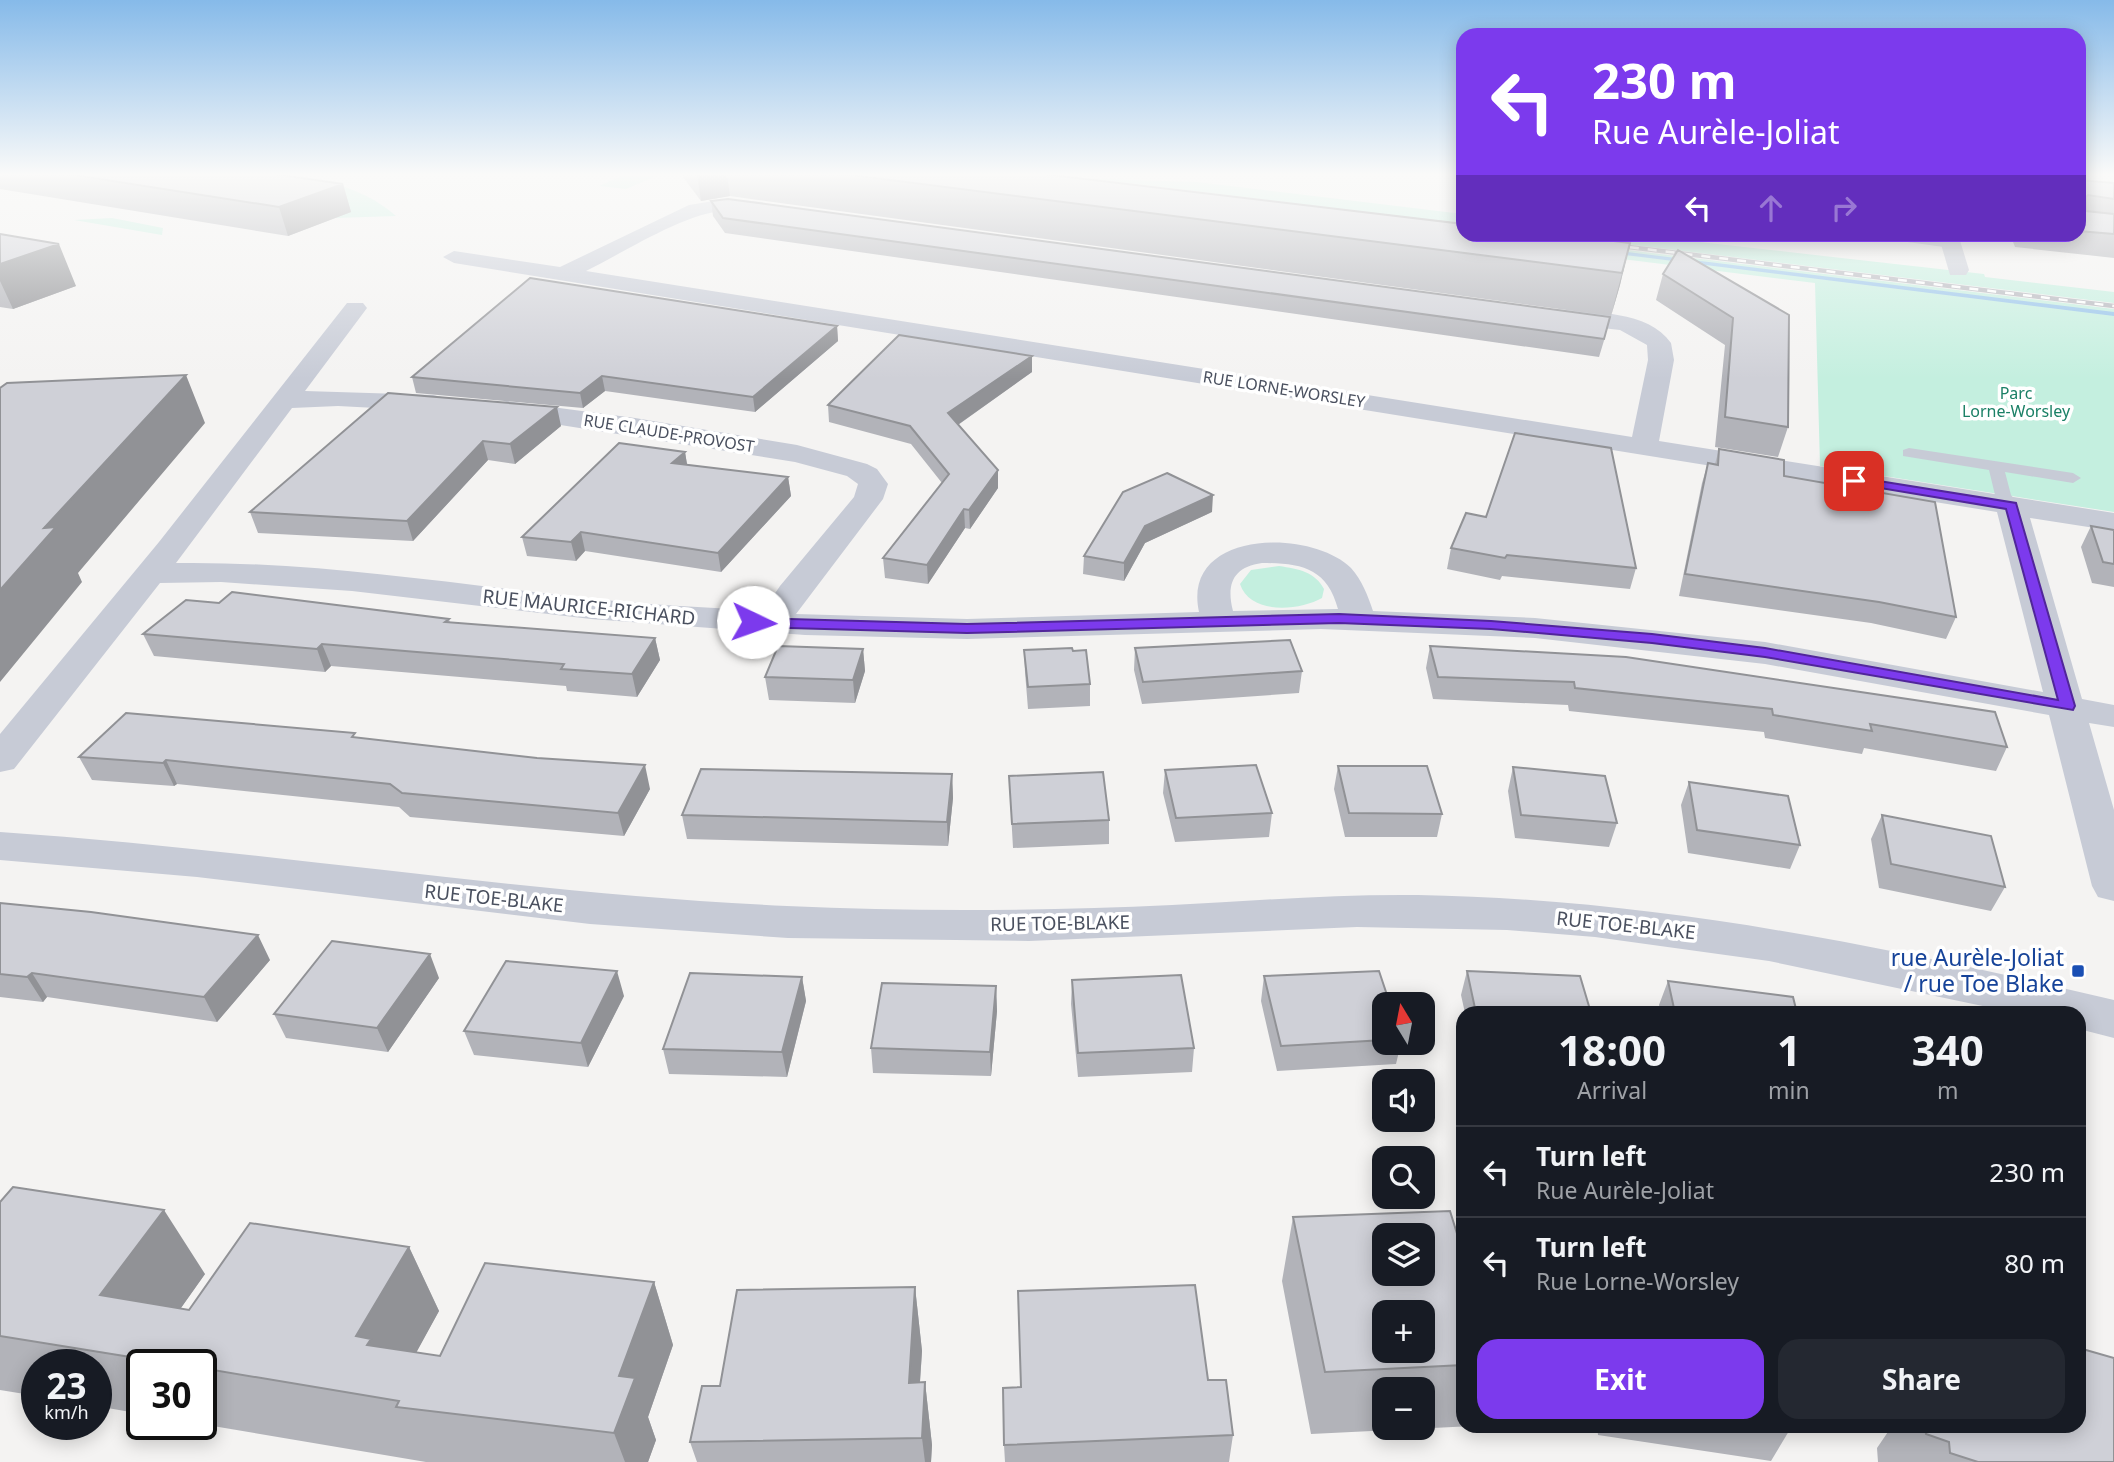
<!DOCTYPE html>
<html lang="en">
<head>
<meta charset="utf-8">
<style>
	body { margin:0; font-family:"Noto Sans",sans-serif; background:#242831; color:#f1f3f6; height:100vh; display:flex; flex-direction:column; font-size:26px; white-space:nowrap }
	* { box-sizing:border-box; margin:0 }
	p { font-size:23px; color:#9ea1a6 }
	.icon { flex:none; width:38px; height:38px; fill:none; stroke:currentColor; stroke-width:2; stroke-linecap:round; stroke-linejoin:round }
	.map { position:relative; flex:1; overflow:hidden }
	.panel { position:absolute; left:1456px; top:1006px; width:630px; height:427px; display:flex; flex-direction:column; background:#171b24; border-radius:21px; box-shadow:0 4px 18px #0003 }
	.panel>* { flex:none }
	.banner { position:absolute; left:1456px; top:28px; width:630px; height:214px; border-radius:21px; box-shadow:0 4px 18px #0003; background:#7c3aed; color:#fff; overflow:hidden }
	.needle { width:46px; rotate:350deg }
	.controls { position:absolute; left:1372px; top:992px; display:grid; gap:14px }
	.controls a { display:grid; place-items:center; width:63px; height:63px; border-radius:14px; background:#171b24; box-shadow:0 4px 18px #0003; font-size:35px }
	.speed { position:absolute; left:21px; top:1349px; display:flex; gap:14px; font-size:35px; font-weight:700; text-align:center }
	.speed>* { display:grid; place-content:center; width:91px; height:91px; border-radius:50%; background:#171b24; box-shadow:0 4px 18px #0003; line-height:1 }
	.speed small { font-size:18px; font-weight:400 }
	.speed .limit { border:4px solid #111; border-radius:10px; background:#fff; color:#111 }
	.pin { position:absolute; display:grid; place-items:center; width:60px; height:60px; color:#fff; margin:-30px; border-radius:14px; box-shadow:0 4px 10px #0006 }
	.me { position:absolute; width:77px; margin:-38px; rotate:93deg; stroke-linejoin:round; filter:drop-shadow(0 0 5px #0008) }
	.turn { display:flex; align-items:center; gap:24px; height:147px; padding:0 21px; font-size:32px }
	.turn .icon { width:91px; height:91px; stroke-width:2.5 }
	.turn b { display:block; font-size:49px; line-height:60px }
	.lanes { display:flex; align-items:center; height:66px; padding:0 21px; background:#0003; justify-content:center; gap:35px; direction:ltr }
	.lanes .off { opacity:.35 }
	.eta { display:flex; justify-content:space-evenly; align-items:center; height:119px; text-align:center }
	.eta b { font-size:42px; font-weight:700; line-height:49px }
	.cta { display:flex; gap:14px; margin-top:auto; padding:14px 21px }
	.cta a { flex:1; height:80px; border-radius:21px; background:#7c3aed; color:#fff; font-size:28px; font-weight:700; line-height:80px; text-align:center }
	.cta a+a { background:#242831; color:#f1f3f6 }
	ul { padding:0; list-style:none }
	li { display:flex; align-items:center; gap:21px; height:91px; padding:0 21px; border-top:2px solid #363941 }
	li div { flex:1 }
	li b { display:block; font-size:26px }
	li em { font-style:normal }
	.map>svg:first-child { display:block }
	.green { fill:#c4efdf }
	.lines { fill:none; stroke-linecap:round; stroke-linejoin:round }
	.stream { fill:#93c2ea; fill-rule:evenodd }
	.service { fill:#c7cbd6; fill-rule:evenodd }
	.minor { fill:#c7cbd6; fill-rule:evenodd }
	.rail-casing { stroke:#b4b5bc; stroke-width:4.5 }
	.rail { stroke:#fff; stroke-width:2.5; stroke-dasharray:9; stroke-linecap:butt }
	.wall { fill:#b2b3b9; fill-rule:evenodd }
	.shaded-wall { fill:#919296 }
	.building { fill:#cfd0d7; stroke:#919296; stroke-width:2; fill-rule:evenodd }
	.route { fill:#7c3aed; stroke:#51269a; stroke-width:2 }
	.transit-dot { fill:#1a4fb4; stroke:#fff; stroke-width:2.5 }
	.labels { text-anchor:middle; stroke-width:7; stroke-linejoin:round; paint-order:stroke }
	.far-street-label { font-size:16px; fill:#4a505f; stroke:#fff }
	.far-park-label { font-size:16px; fill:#1b8066; stroke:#fff }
	.street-label { font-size:19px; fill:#4a505f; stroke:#fff }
	.near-transit-label { font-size:23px; fill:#164399; stroke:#fff; text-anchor:end }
</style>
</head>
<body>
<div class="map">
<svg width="2114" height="1462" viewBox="0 0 2114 1462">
	<rect width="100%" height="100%" fill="#f4f3f2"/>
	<path class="green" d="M257 174C305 174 359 183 396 216L335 218 349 212Z
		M626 174H661L626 189 599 186Z
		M940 174 1463 234 1503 235 2114 309V512L1820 466 1815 283Z
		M1096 179 1197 182 1463 214V224Z
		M112 218 163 228 162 235 74 220Z
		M1551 235H1637L1984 274 1985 277 2114 292V303Z
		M1279 566C1299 569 1315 572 1324 589L1322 598C1299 611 1250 615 1240 584L1251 570Z"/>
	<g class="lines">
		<path class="stream" d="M1611 250 2114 312V316L1609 253 1608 252Z"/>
		<path class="service" d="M1849 234H1888L1951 242 1957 245 1951 248Z
			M1909 448 2073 473 2081 478 2073 483 2005 472 2011 495 2019 506 2011 511 2005 510 1995 495 1989 470 1903 456V450Z"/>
		<path class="minor" d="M726 199 762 202 772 208C763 220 739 210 725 211 686 212 623 253 586 271L1632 437 1648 360 1647 345 1620 330 1557 323 1549 321 1545 316 1549 311 1557 309C1593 313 1648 310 1671 343L1674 360 1659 441 2114 513V531L2030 518 2082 699 2114 705V727L2089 723 2114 810V901L2098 897 2092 886 2049 715 1765 664 1535 638 1321 629 967 639 805 635 591 619 352 591 221 582 160 583 14 769 0 772V734L159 542 347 303H363L367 308 305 391 433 395 442 397 446 403 442 409 433 411 338 406 292 408 176 563C314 561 451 584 588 598 646 605 705 607 763 611L780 586 854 497 858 484 847 476 795 462 497 415 494 409 497 403 507 401 635 418 797 445 867 464 877 469 888 484 883 499 796 614 967 619 1199 612C1181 530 1310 528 1351 568 1362 580 1368 596 1373 611L1535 618 1765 642 2043 692 1997 512 454 263 443 257 454 251 560 267 689 205ZM1262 563C1301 563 1327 568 1338 609L1233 611C1226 584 1233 567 1262 563Z
			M1938 234H1958L1969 270 1966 275H1950Z
			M0 832C263 850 524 894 787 906 915 912 1044 911 1172 905 1254 901 1336 894 1418 895 1654 899 1885 946 2114 1000V1038L2079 1029V1013H2016L1769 961 1595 937 1507 930 1357 927 1029 941 788 938 590 924 197 877 0 860Z"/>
		<defs>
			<path id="rail" d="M1612 245 2114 306"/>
		</defs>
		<use href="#rail" class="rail-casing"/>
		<use href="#rail" class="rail"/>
	</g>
	<path class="wall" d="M0 174H274L343 184 351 212 288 236 0 189Z
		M683 174H755L758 200 730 196 701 201 683 177Z
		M755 174H1043L1630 243 1620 285 1611 316 758 200Z
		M2079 180 2114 183V258L2015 247 2010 234H2079Z
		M711 201 1606 334 1599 357 725 233 713 216Z
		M0 234 76 286 13 309 0 307Z
		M1663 274 1789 315 1788 427 1778 457 1715 447 1725 345 1656 300Z
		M837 326 838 341 755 412 605 391 583 408 416 393 412 377Z
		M1032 356V372L958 425 998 470V488L970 529 965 528 928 584 885 578 883 558 942 483 911 444 829 422 828 405Z
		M388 393 561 426 515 464 488 460 413 541 258 533 250 512Z
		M1719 449 1784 476 1956 617 1946 639 1871 623 1679 596 1702 483 1708 463 1715 464Z
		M685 452 687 465 788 477 791 496 721 572 585 551 576 561 527 556 522 537Z
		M1212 512 1145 543 1124 581 1083 574 1084 556Z
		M2091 526 2114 530V587L2092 583 2081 547Z
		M1451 548 1636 568 1630 589 1502 576 1500 580 1447 569Z
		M219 603 449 619 450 623 655 638 660 660 637 697 567 691 566 686 331 666 325 672 154 656 143 634Z
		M1430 646 2007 747 1996 771 1864 748 1862 754 1765 738 1764 732 1569 711 1568 705 1433 699 1426 668Z
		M1135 648 1302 671 1299 693 1142 704 1134 670Z
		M863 649 865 671 855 703 769 700 765 677Z
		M1024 650 1073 651 1090 684V706L1028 709 1025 672Z
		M357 737 650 789 624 836 410 817 399 807 177 784 174 786 92 780 79 757Z
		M1338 766 1442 814 1437 837H1345L1334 789Z
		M1513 767 1617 823 1609 847 1515 838 1508 791Z
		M1165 770 1272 813 1269 837 1175 842 1163 793Z
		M952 774 953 798 948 846 687 839 682 815Z
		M1009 776 1109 820V844L1013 848Z
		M1689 782 1800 845 1790 869 1688 853 1681 805Z
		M1882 815 2005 887 1991 911 1879 888 1871 839Z
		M0 903 270 960 217 1022 47 997 43 1002 0 997Z
		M1467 971 1591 1013H1465L1461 995Z
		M1264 976 1384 1004V1043H1401L1396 1064 1277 1071 1261 1001Z
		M802 977 806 1001 787 1077 669 1074 663 1049Z
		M439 978 388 1052 286 1038 274 1014Z
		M1072 980 1194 1048 1192 1072 1078 1077 1071 1004Z
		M1668 981 1797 1013H1661L1659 1005Z
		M996 986 997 1011 991 1076 873 1073 871 1048Z
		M624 996 588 1067 474 1055 464 1031Z
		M0 1202 205 1274 180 1309 189 1310 409 1247 439 1311 416 1352 440 1356 654 1282 673 1345 648 1417 656 1440 648 1462H426L201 1424V1365H142V1414L96 1406V1365H37V1396L0 1390Z
		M1293 1217 1463 1253V1426H1473L1311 1434 1282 1281ZM1384 1390H1423V1428H1384Z
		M915 1287 922 1351 920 1383 925 1382 932 1445 931 1462H697L690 1442 720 1386Z
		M1208 1380 1233 1435 1229 1462H1005L1004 1445Z
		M1597 1426H1792L1771 1461 1598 1435Z
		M1892 1426H2079L2114 1462H1878L1877 1448Z"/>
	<path class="shaded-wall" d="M697 174H727L730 196 701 201Z
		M343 184 351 212 288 236 279 207Z
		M1630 243 1620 285 1611 316 1622 273Z
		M59 244 76 286 13 309 0 281V264Z
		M837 326 838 341 755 412 753 397Z
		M1032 356V372L949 431 948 413Z
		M186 375 205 423 78 573 82 582 0 682V590L44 528Z
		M602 376 605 391 583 408 580 393Z
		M557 407 561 426 515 464 510 444Z
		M483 441 488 460 413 541 407 521Z
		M685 452 688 470 672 463Z
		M998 470V488L970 529 969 510Z
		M788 477 791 496 721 572 718 553Z
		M1213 495 1212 512 1145 543 1124 581V563L1145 526Z
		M964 509 965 528 928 584 927 565Z
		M581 532 585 551 576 561 571 542Z
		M655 638 660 660 637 697 632 674Z
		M322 644 331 666 325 672 317 649Z
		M863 649 865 671 855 703 853 680Z
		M166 760 177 784 174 786 163 763Z
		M645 765 650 789 624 836 618 813Z
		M952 774 953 798 948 846 947 822Z
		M258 935 270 960 217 1022 204 997Z
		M430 954 439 978 388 1052 377 1028Z
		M617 971 624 996 588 1067 581 1043Z
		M32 973 47 997 43 1002 27 977Z
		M802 977 806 1001 787 1077 782 1052Z
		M996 986 997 1011 991 1076 990 1052Z
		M164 1210 205 1274 145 1359 100 1295Z
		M409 1247 439 1311 397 1388 356 1336Z
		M654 1282 673 1345 648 1417 656 1440 648 1462H625L614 1433 619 1376Z
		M915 1287 922 1351 916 1438 909 1383Z
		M925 1382 932 1445 931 1462H925L922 1438Z"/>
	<path class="building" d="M68 174H274L343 184 279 207Z
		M843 174H1043L1463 224V234H1556L1630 243 1622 273Z
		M2079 180 2114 183V199L2088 195 2086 197V211L2114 214V234L2079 231Z
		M728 199 1610 317 1604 339 723 218 711 201Z
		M0 234 59 244 0 264Z
		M1678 250 1789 315 1788 427 1725 417 1733 318 1663 274Z
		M530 278 837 326 753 397 602 376 580 393 412 377Z
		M899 335 1032 356 948 413 998 470 969 510 964 509 927 565 883 558 949 474 910 426 828 405Z
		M186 375 44 528 56 527 0 590V388L7 383Z
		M388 393 557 407 510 444 483 441 407 521 250 512Z
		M1515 433 1611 448 1636 568 1507 555 1505 558 1451 548 1466 513 1486 517Z
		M619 443 685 452 672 463 788 477 718 553 581 532 571 542 522 537Z
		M1719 449 1784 460V476L1935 502 1956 617 1879 602 1685 574 1708 463 1718 465Z
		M1167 473 1213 495 1145 526 1124 563 1084 556 1123 492Z
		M2091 526 2114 530V564L2103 562Z
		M232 592 449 619 445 622 655 638 632 674 561 669 564 664 417 652 322 644 317 649 143 634 186 600 219 603Z
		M1290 640 1302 671 1143 682 1135 648Z
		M778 646 863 649 853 680 765 677Z
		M1430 646 1626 657 1995 712 2007 747 1870 724 1872 731 1773 715 1772 709 1575 688 1574 682 1438 677Z
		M1072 648 1073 651 1086 650 1090 684 1028 687 1024 650Z
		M126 713 355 733 352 737 537 758 645 765 618 813 402 793 390 784 166 760 163 763 79 757Z
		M1256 765 1272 813 1176 818 1165 770Z
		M1338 766H1427L1442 814 1349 813Z
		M1513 767 1605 776 1617 823 1521 815Z
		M701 769 952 774 947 822 682 815Z
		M1103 772 1109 820 1012 824 1009 776Z
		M1689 782 1788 796 1800 845 1697 830Z
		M1882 815 1991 836 2005 887 1891 864Z
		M0 903 91 912 258 935 204 997 32 973 27 977 0 974Z
		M332 941 430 954 377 1028 274 1014Z
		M506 961 617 971 581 1043 464 1031Z
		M1379 971 1390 1004H1384V1040L1281 1046 1264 976Z
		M1467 971 1580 976 1591 1013H1476Z
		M690 973 802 977 782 1052 663 1049Z
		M1181 975 1194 1048 1078 1053 1072 980Z
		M1668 981 1793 997 1797 1013H1675Z
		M882 983 996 986 990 1052 871 1048Z
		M13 1187 164 1210 100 1295 189 1310 250 1223 409 1247 356 1336 371 1339 367 1345 440 1356 485 1263 654 1282 619 1376 635 1378 614 1433 396 1407 399 1401 201 1368V1365H180L0 1336V1202Z
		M1450 1211 1463 1253V1365L1325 1372 1293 1217ZM1384 1236H1423V1274H1384ZM1384 1312H1423V1351H1384Z
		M1195 1285 1208 1380H1226L1233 1435 1004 1445 1003 1388 1021 1387 1018 1291Z
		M915 1287 909 1383 925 1382 922 1438 690 1442 702 1386H720L737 1290Z
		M2079 1348 2114 1358V1462H1978L1950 1453 1949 1442 1926 1434 1925 1426H2079Z"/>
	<linearGradient id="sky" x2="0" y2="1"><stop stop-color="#86bae9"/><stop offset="0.46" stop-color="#fafaf9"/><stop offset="1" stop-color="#fafaf9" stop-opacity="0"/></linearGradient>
	<rect width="2114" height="379" fill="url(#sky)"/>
	<path class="route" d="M1854 477 2016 503 2075 706 2073 710 1765 657 1652 643 1491 629 1339 623 967 633 753 627 746 622 753 618 967 624 1339 614 1491 621 1652 634 1765 648 2058 700 2006 509 1850 483V478Z"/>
	<rect class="transit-dot" x="2071" y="964" width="14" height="14" rx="3.5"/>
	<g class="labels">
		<g class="far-street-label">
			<text transform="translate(1284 389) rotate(9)" y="6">RUE LORNE-WORSLEY</text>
			<text transform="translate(669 433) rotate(9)" y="6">RUE CLAUDE-PROVOST</text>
		</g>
		<g class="far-park-label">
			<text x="2016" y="399">Parc<tspan x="2016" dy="18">Lorne-Worsley</tspan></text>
		</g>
		<g class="street-label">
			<text transform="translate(589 607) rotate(6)" y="7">RUE MAURICE-RICHARD</text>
			<text transform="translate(494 898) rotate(6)" y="7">RUE TOE-BLAKE</text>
			<text transform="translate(1060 923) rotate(-1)" y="7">RUE TOE-BLAKE</text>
			<text transform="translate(1626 925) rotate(6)" y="7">RUE TOE-BLAKE</text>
		</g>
		<g class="near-transit-label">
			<text x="2064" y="966">rue Aurèle-Joliat<tspan x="2064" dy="26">/ rue Toe Blake</tspan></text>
		</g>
	</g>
</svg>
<div class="controls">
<a><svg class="needle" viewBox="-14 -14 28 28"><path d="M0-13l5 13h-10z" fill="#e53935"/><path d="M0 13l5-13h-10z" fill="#9ea1a6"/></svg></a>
<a><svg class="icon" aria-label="sound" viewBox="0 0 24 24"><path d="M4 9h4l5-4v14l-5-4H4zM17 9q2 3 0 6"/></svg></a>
<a><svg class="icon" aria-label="search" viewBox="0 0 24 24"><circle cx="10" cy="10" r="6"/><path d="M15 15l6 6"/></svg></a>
<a><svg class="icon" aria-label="layers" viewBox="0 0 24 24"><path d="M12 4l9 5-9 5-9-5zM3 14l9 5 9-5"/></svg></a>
<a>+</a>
<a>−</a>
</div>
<div class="speed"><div>23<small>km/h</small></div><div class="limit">30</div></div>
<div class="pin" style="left:1854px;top:481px;background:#d93025"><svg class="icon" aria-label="arrive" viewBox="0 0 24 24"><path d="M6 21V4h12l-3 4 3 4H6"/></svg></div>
<svg class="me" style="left:753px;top:622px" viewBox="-20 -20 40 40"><circle r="19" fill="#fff"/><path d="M0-13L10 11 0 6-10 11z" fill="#7c3aed"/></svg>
<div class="banner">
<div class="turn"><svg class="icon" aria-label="left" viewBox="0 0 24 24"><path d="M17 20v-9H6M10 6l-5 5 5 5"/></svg><div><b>230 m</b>Rue Aurèle-Joliat</div></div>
<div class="lanes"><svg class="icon" aria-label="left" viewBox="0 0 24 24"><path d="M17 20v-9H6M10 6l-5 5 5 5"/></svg><svg class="icon off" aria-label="ahead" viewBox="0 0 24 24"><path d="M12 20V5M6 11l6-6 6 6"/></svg><svg class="icon off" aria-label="right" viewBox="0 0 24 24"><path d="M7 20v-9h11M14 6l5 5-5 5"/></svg></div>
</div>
<section class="panel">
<div class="eta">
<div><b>18:00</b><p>Arrival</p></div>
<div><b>1</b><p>min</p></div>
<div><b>340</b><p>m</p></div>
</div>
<ul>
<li><svg class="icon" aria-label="left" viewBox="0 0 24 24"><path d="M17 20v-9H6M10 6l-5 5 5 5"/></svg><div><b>Turn left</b><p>Rue Aurèle-Joliat</p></div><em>230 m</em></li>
<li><svg class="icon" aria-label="left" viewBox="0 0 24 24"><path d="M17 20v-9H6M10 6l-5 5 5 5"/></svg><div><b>Turn left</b><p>Rue Lorne-Worsley</p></div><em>80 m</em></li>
</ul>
<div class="cta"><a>Exit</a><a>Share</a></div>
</section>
</div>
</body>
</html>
